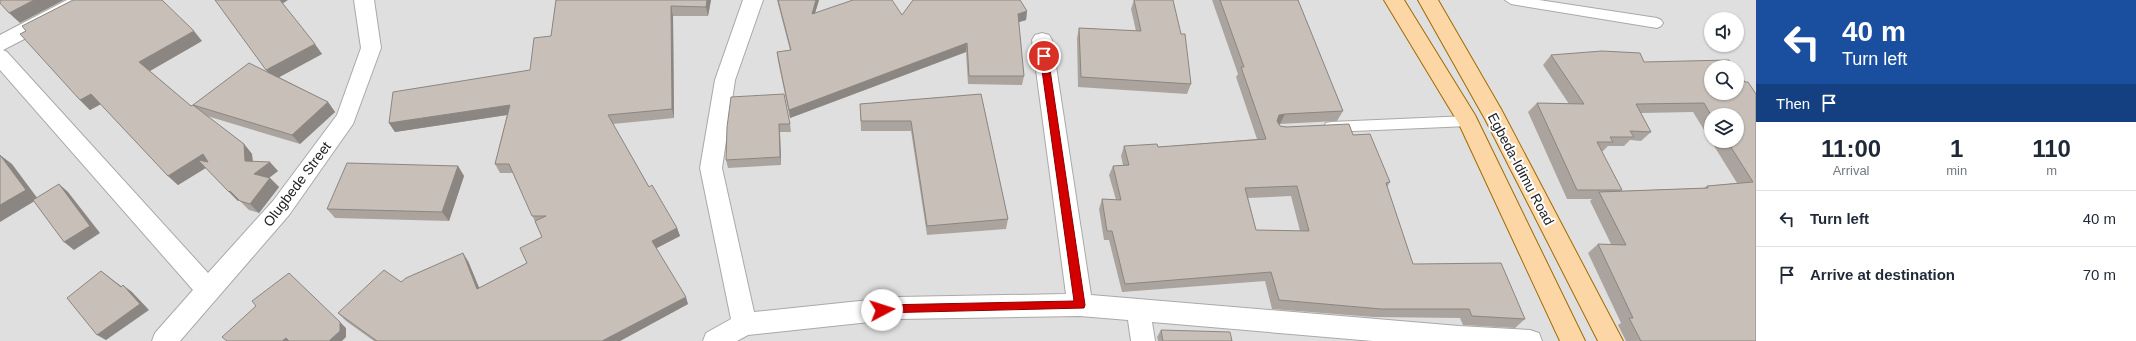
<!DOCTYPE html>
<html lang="en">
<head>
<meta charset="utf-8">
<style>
	body { margin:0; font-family:Helvetica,sans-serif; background:#f6f6f7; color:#1f2937; height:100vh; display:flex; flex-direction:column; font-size:15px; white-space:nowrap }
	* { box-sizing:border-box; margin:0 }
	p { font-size:13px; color:#747a83 }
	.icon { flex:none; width:22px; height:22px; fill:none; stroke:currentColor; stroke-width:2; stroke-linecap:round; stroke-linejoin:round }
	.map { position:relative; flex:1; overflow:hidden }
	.side { display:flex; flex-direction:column; background:#fff; width:380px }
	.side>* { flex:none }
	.hud { background:#1a4fa0; color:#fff; overflow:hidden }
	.controls { position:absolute; left:1704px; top:12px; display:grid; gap:8px }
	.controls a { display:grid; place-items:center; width:40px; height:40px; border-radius:50%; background:#fff; box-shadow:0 1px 3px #0004; font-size:20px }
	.pin { position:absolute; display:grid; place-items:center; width:34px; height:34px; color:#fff; margin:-17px; border:2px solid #fff; border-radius:50%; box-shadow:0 1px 4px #0007 }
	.me { position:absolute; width:44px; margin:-22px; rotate:85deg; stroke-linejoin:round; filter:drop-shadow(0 0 3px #0008) }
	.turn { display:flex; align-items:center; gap:14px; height:84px; padding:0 20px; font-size:18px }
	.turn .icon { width:52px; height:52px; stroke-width:2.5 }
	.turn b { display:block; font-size:28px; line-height:34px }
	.then { display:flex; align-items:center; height:38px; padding:0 20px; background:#0003; gap:8px; font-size:15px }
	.eta { display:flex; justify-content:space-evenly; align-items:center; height:68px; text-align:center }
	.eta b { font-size:24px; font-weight:700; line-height:28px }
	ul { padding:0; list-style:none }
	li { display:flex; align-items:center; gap:12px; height:56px; padding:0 20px; border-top:1px solid #e0e1e3 }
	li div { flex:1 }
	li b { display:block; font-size:15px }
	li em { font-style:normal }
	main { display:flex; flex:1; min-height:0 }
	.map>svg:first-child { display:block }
	.residential { fill:#e0dfdf; fill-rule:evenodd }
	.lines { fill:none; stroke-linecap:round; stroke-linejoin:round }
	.lane-casing { stroke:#a9a9a9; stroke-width:2 }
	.street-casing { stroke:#a9a9a9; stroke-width:2 }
	.primary-casing { stroke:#a06b00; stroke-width:2 }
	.lane { fill:#fff; fill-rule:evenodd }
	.street { fill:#fff; fill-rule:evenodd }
	.primary { fill:#fcd6a4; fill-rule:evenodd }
	.wall { fill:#aba49e; fill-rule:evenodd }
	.shaded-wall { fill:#8b8681 }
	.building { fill:#c7bfb8; stroke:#8b8681; fill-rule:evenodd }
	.route { fill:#d40000; stroke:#8a0000 }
	.labels { text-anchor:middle; stroke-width:4; stroke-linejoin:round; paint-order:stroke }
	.street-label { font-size:14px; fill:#222; stroke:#fff }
</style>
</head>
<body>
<main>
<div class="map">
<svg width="1756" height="341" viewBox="0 0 1756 341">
	<rect width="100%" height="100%" fill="#f2efe9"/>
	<path class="residential" d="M0 0H1756V341H0ZM1711 19H1737V45H1711ZM1711 67H1737V93H1711ZM1711 115H1737V141H1711Z"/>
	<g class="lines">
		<defs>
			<path id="lane" d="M1505 0H1539L1657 18 1661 20 1663 23 1661 26 1657 28 1511 4Z
				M1468 116 1473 117 1475 121 1473 125 1468 126 1331 132 1326 131 1324 127 1326 123 1331 122Z"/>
			<path id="street" d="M67 0H93L90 5 3 50 7 52 208 273 273 201 337 115 361 48 354 0H374L381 48 353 124 289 215 180 341H152L155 333 193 290 0 70V35Z
				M743 0H763L735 80 722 168 754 312 898 297 1066 294 1032 40 1035 35 1042 33 1049 35 1052 40 1091 295 1459 326 1530 330 1539 333 1542 341H1373L1152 322 1155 341H1131L1128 320 1080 316 898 319 748 335 737 341H703L706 333 731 319 700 168 715 80Z"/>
			<path id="primary" d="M1384 0H1404L1475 115 1585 341H1560L1459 124Z
				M1418 0H1438L1501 109 1623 341H1598L1485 119Z"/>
		</defs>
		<use href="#lane" class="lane-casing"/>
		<use href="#street" class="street-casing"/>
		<use href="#primary" class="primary-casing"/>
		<use href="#lane" class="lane"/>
		<use href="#street" class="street"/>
		<use href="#primary" class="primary"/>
	</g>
	<path class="wall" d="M556 0H711L708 16H673L674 118 613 124 649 187 677 228 680 236 656 248 688 304 620 341H374L346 321 338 313 401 282 468 261 479 288 527 263 542 237 513 173H500L495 164 507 115 395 132 389 123 530 70 551 36Z
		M777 0H819L815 13 902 15 1027 11 1026 20 1018 22 1024 76 1022 85 968 84 966 52 790 118 778 61 777 52 790 50Z
		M1134 0H1173L1191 84 1187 94 1078 87 1077 38 1079 28 1136 31 1131 9Z
		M1212 0H1298L1343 111 1337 121 1279 124 1280 126 1353 135 1390 182 1387 187 1413 264 1525 319 1515 328 1463 325 1460 318 1373 317 1272 309 1265 281 1122 292 1109 240H1104L1099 209 1102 199 1116 200 1109 175 1113 166 1123 165 1121 156 1124 146 1158 147 1257 139 1236 77 1238 74ZM1291 196 1300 231 1256 230 1248 198Z
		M282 4 322 54 279 77 328 102 335 112 300 144 207 116 244 144 252 154 253 161 278 171 269 178H270L279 187 259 213 249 210 239 200 238 201 206 168 178 185 168 176 101 104 90 110 80 100 202 41 150 71 191 106 268 72Z
		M1551 55 1644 62 1745 82 1756 94V341H1626L1618 325 1621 323 1588 253 1598 244H1611L1590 201 1592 199H1567L1528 112 1537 103 1569 104 1543 65ZM1693 112 1737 183 1707 186 1704 188 1620 191 1622 190 1601 151H1603L1608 146H1624L1630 140 1641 141 1651 132 1641 113ZM1711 115 1737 141H1711Z
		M981 94 1008 219 1006 229 927 235 911 131H861L860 104Z
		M731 97 790 124 791 132H780L781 165 728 168 726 160Z
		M458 166 464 176 449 221 335 218 327 209Z
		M1161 330 1232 341H1158L1157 337Z"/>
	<path class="shaded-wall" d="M34 0H64L20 23 9 13Z
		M279 0H288L282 4Z
		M707 0H711L708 16 706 7Z
		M816 0H819L812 23V14Z
		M671 6 673 16 674 118 672 109Z
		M1027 11 1026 20 1016 23 1018 14Z
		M194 31 202 41 148 72 139 62Z
		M967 43 966 52 790 118 789 110Z
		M315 44 322 54 274 80 266 70Z
		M91 94 101 104 90 110 80 100Z
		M328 102 335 112 300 144 292 135Z
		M510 105 514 114 395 132 389 123Z
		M1285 114 1280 124 1274 125 1279 115Z
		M779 124 780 132 781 165 780 157Z
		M244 144 252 154 253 170 245 161Z
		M203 154 212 164 178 185 168 176Z
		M0 155 12 164 38 199 0 222Z
		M270 162 278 171 262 183 254 174Z
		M458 166 464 176 449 221 442 212Z
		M270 178 279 187 259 213 250 204Z
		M59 184 68 192 100 233 74 250 64 242Z
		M230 191 239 200 238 201 229 192Z
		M677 228 680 236 655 249 652 241Z
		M463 253 468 261 483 297 477 289Z
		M101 271 129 292 123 285 132 292 149 310 106 340 97 335Z
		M686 297 688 304 620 341H602Z
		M340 322 346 328V337L342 341H329Z
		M286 338 290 341H282Z"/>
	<path class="building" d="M0 0H34L9 13 0 3Z
		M73 0H162L194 31 139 62 191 106 193 105 244 144 245 161 270 162 254 174 270 178 250 204 240 201 230 191 229 192 198 160 208 162 203 154 168 176 91 94 80 100 20 34 26 31 22 26Z
		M215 0H280L315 44 266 70Z
		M556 0H707L706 7 671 6 672 109 608 115 649 187 652 185 677 228 652 241 686 297 602 341H377L338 313 384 270 401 282 406 278 463 253 477 289 527 263 520 248 542 237 535 221 546 216H532L509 164H495L510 105 389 123 393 92 530 70 534 38 551 36Z
		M778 0H816L812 14 853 0H892L902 15 913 0H1020L1027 11 1018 14 1024 76H969L967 43 789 110 777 52 791 50Z
		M1134 0H1173L1181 34H1185L1191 84 1081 77 1079 28 1141 31Z
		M1220 0H1298L1343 111 1285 114 1279 115 1277 121 1280 126 1286 127 1349 124 1353 135 1370 134 1390 182 1386 183 1413 264 1501 263 1525 319 1472 316 1469 309H1381L1279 300 1271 272 1125 284 1112 231H1107L1102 199 1121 200 1113 166 1129 165 1124 146 1157 144 1158 147 1266 139 1241 67H1244ZM1297 186 1309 231 1256 230 1245 188Z
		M1602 51 1640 53 1644 62 1729 60 1734 67H1711V93H1737V72L1745 82H1748L1756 94V341H1641L1629 318H1633L1598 244 1626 245 1599 192 1708 188 1707 186 1753 182 1727 141H1737V115H1711L1704 103 1636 104 1651 132 1630 131 1634 137H1610L1613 142H1597L1622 190H1577L1537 103 1584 104 1551 55Z
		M249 63 328 102 292 135 193 105Z
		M784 94 790 124H779L780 157 726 160 727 127 731 97Z
		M981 94 1008 219 927 226 911 121H861L860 104Z
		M0 155 26 190 0 205Z
		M347 163 458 166 442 212 327 209Z
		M59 184 90 226 64 242 33 200Z
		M101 271 121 287 123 285 140 304 97 335 67 298Z
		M289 273 340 322V331L329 341H289L286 338 282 341H227L222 337 256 306 252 301Z
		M1161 330 1230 332 1232 341H1163Z"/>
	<path class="route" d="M1044 53 1048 56 1085 305 1084 308 879 313V307L882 305 1074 301 1040 56Z"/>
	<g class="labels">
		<g class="street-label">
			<text transform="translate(1521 169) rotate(62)" y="5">Egbeda-Idimu Road</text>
			<text transform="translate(297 184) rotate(-53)" y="5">Olugbede Street</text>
		</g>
	</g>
</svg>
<div class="controls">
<a><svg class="icon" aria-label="sound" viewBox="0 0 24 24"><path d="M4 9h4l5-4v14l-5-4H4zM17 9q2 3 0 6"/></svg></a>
<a><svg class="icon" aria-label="search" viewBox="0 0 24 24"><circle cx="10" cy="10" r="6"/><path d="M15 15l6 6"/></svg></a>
<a><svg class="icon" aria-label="layers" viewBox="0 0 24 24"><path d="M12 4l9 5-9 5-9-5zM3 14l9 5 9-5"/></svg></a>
</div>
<div class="pin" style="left:1044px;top:56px;background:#d93025"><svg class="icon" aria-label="arrive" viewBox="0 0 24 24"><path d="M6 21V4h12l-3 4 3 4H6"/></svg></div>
<svg class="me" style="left:882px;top:310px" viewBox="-20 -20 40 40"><circle r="19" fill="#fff"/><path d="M0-13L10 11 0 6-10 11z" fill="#d40000"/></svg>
</div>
<section class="side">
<div class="hud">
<div class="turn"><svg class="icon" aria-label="left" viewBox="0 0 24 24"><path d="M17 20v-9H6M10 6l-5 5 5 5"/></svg><div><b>40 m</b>Turn left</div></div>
<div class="then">Then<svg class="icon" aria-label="arrive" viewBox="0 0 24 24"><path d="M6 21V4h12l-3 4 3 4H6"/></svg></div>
</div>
<div class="eta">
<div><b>11:00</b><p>Arrival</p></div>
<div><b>1</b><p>min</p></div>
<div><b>110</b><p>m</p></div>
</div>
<ul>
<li><svg class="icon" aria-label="left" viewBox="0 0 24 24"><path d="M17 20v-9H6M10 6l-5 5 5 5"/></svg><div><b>Turn left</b></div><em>40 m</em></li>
<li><svg class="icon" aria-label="arrive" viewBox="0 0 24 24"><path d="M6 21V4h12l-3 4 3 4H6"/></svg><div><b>Arrive at destination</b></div><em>70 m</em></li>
</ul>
</section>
</main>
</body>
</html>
